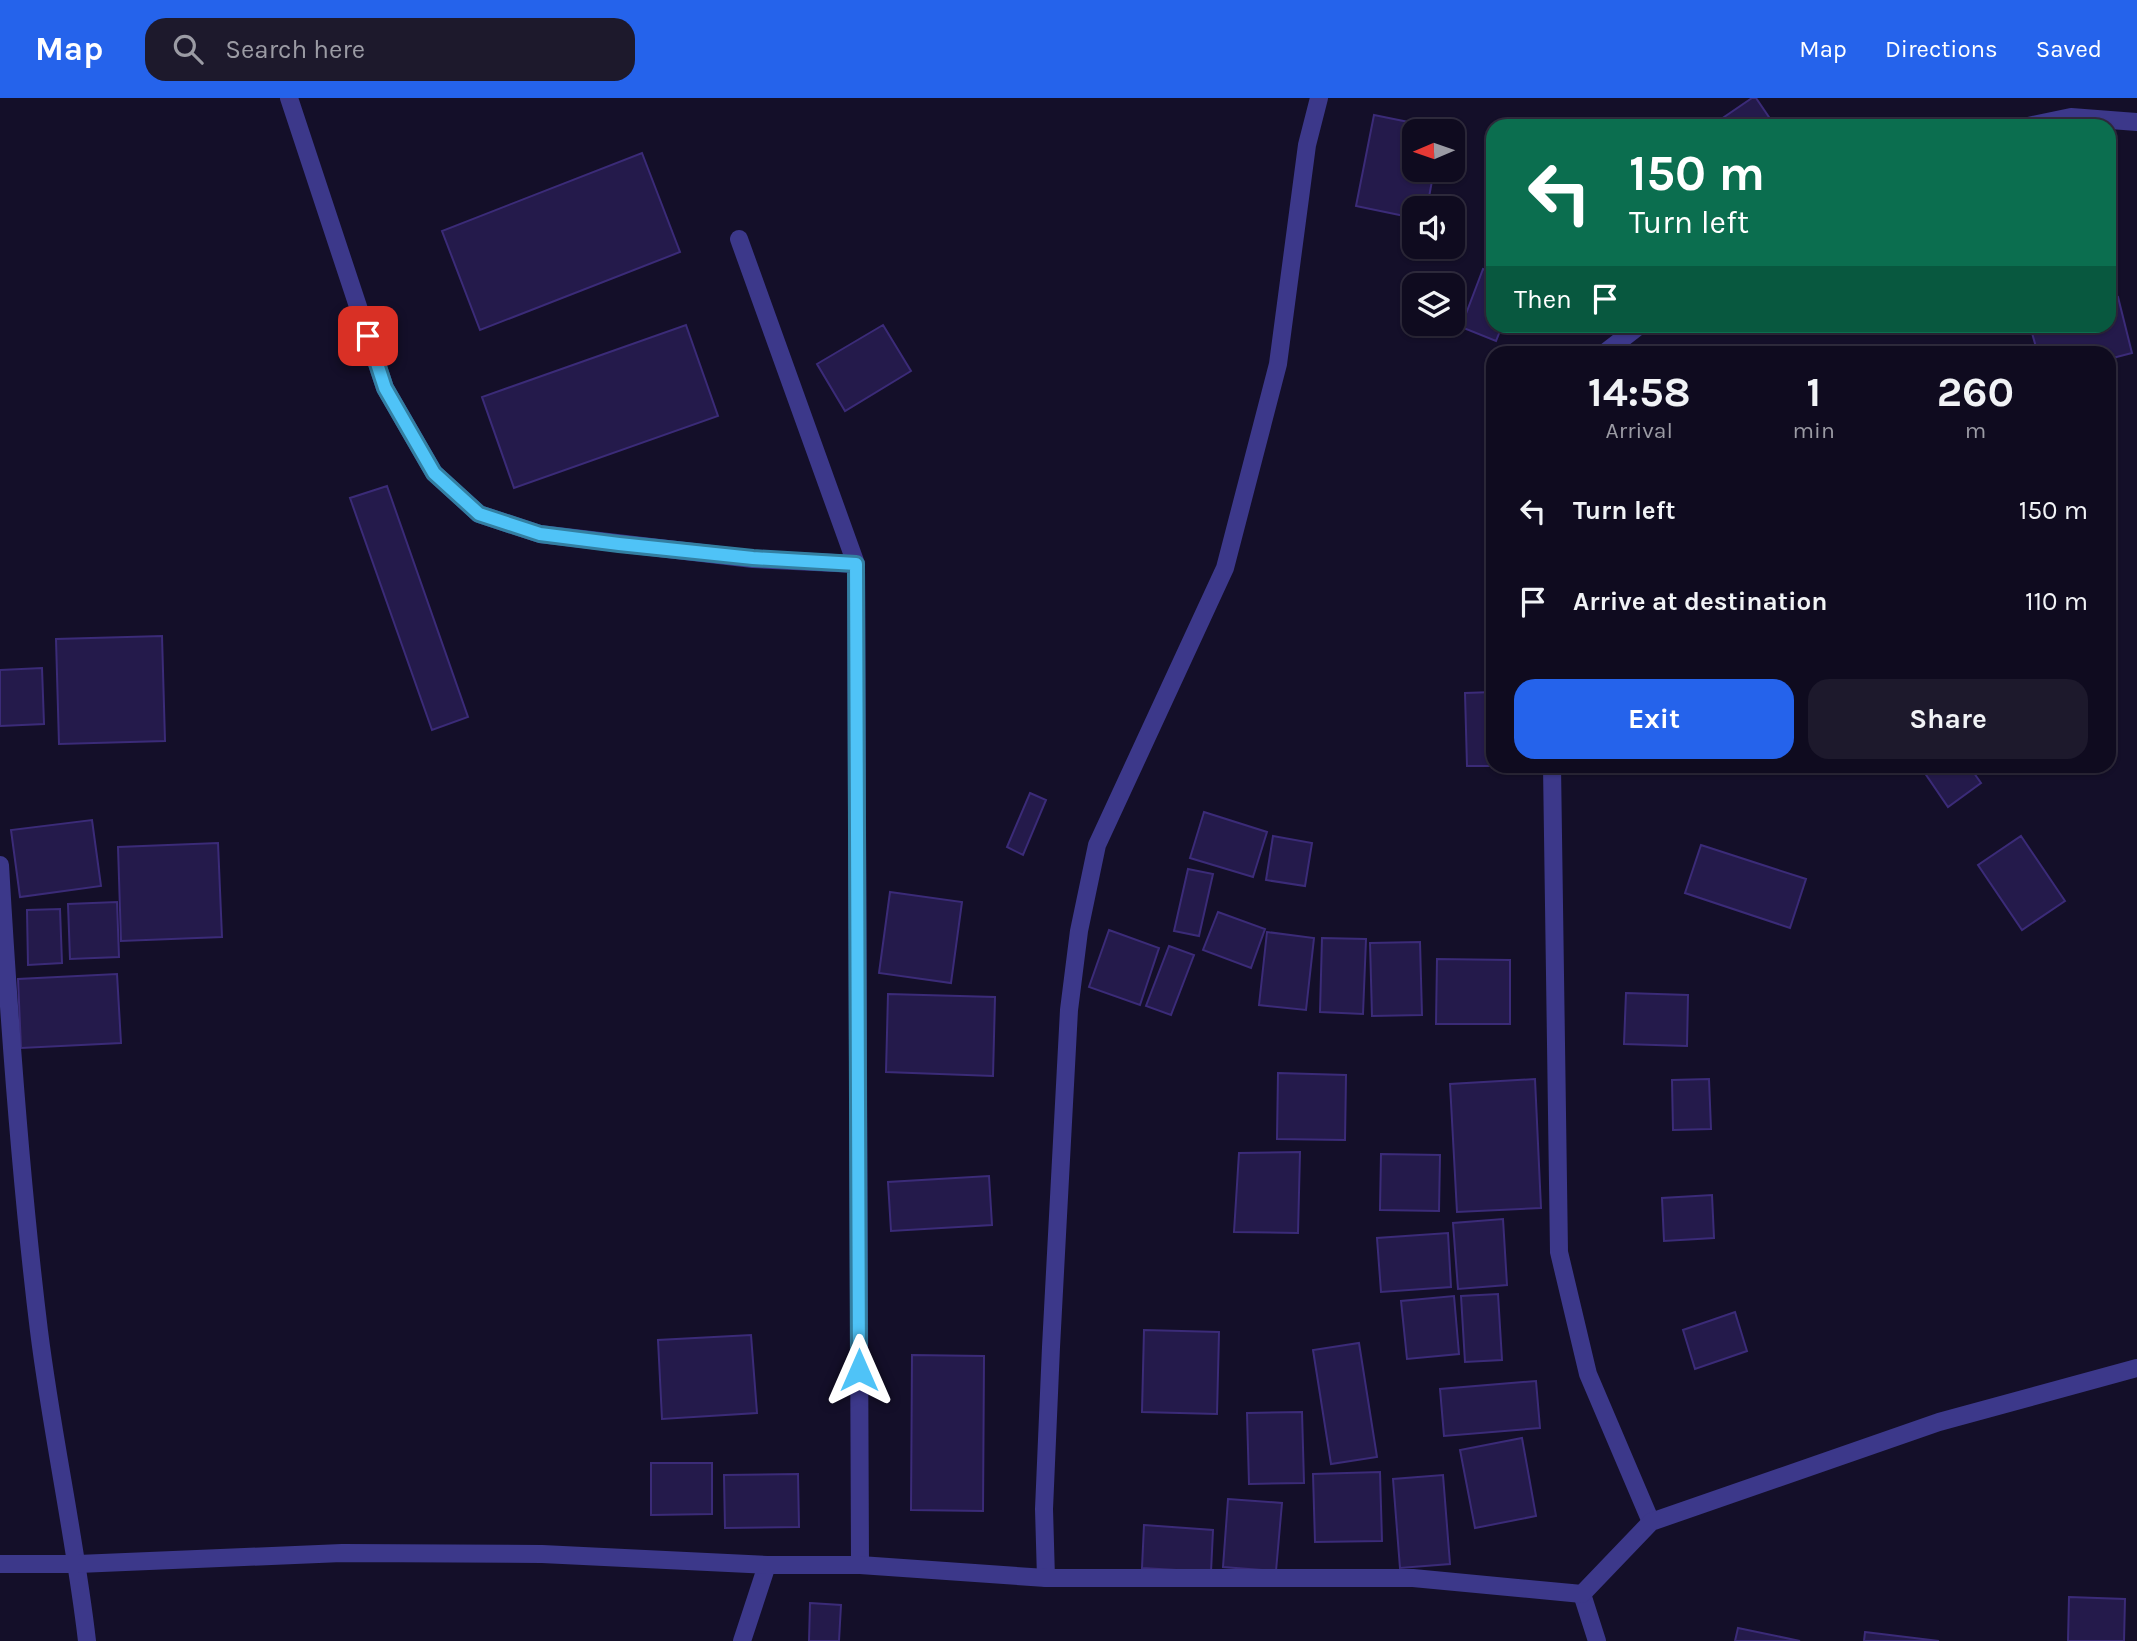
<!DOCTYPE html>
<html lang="en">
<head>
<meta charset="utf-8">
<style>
	body { margin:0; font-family:Karla,sans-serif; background:#1d192c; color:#f1f3f6; height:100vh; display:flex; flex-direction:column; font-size:26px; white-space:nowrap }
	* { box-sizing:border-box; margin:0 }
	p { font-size:23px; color:#9b9ba4 }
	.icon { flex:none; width:38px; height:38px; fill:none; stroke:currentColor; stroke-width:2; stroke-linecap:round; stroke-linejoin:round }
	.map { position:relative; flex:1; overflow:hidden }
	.sheet { position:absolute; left:1486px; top:248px; width:630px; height:427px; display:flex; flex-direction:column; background:#0f0b1f; border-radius:21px; box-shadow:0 2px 5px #0004,0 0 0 2px #2f2b3d }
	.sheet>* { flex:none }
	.banner { position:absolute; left:1486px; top:21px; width:630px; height:214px; border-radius:21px; box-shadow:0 2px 5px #0004,0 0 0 2px #2f2b3d; background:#0b6e4f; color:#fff; overflow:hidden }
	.needle { width:46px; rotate:268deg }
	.buttons { position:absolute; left:1402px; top:21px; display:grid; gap:14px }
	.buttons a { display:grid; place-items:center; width:63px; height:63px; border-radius:14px; background:#0f0b1f; box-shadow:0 2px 5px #0004,0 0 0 2px #2f2b3d; font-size:35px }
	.pin { position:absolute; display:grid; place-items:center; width:60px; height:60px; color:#fff; margin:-30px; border-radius:14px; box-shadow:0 4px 10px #0006 }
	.me { position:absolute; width:77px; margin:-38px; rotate:0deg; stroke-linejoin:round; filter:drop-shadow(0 0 5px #0008) }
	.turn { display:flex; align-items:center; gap:24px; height:147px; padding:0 28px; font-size:32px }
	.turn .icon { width:91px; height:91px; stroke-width:2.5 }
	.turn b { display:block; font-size:49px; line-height:60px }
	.then { display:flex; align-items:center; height:66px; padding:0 28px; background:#0003; gap:14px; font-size:26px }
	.eta { display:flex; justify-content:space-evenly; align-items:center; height:119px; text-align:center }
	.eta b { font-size:42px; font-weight:700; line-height:49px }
	.button { display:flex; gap:14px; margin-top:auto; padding:14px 28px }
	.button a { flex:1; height:80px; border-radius:21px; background:#2563eb; color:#fff; font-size:28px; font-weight:700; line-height:80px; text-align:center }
	.button a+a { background:#1d192c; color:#f1f3f6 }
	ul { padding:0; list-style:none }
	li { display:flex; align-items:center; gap:21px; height:91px; padding:0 28px }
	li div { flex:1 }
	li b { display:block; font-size:26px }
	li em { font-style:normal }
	header { display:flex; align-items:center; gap:42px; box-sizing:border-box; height:98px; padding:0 35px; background:#2563eb; color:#fff }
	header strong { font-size:33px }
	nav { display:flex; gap:38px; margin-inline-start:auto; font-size:24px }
	.search { width:490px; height:63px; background:#1d192c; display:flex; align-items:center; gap:18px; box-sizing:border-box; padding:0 24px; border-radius:21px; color:#9b9ba4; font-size:26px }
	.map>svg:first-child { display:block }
	.building { fill:#241a4b; stroke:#3b2b78; stroke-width:2 }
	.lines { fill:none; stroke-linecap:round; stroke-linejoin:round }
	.minor { stroke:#3c388a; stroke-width:18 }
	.tertiary { stroke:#3c388a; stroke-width:18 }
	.route-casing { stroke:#337fa1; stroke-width:18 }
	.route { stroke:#4fc3f7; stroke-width:12 }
</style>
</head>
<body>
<header>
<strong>Map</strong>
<div class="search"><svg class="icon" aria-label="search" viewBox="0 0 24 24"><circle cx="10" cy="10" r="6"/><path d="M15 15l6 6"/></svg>Search here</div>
<nav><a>Map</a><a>Directions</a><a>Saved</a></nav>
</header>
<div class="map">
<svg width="2137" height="1543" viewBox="0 0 2137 1543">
	<rect width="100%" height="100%" fill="#140f29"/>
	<path class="building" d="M1752 0H1756L1775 28H1711Z
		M1374 17 1443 31 1442 33H1414V72H1434L1427 110H1414V120L1356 108Z
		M642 55 680 154 480 232 442 133Z
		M1483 171 1493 175V228H1502L1496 243 1461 229Z
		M2118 199 2132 255 2109 261V256H2038L2030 228H2109V202Z
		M686 227 718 318 514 390 482 299Z
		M883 227 911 273 845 313 817 266Z
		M387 388 468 619 432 632 350 400Z
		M162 538 165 643 59 646 56 541Z
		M42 570 44 626 0 628V572Z
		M1493 594V668H1467L1465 595Z
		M1920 668H1969L1981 685 1948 709Z
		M1030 695 1046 702 1023 757 1007 749Z
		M1204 714 1267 734 1253 779 1190 760Z
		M92 722 101 788 20 799 11 732Z
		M1273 738 1312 745 1305 788 1266 782Z
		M2021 738 2065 803 2022 832 1978 767Z
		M218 745 222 839 121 843 118 749Z
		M1701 747 1806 781 1790 830 1685 795Z
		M1188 771 1213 776 1199 838 1174 833Z
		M890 794 962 804 951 885 879 875Z
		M117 804 119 859 70 861 68 806Z
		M60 811 62 865 28 867 27 812Z
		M1218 814 1265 831 1251 870 1203 852Z
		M1109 832 1159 850 1140 907 1089 889Z
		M1267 834 1314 840 1306 912 1259 907Z
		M1322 840 1366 841 1363 916 1320 914Z
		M1420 844 1422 917 1372 918 1370 845Z
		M1169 848 1194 857 1171 917 1146 908Z
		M1437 861 1510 862V926H1436Z
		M117 876 121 945 21 950 18 881Z
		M1626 895 1688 897 1687 948 1624 946Z
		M888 896 995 899 993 978 886 974Z
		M1278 975 1346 977 1345 1042 1277 1041Z
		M1535 981 1541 1110 1457 1114 1450 986Z
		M1709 981 1711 1031 1673 1032 1672 982Z
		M1300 1054 1298 1135 1234 1134 1239 1055Z
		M1381 1056 1440 1057 1439 1113 1380 1112Z
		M989 1078 992 1127 891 1133 888 1084Z
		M1712 1097 1714 1140 1664 1143 1662 1100Z
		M1503 1121 1507 1187 1458 1191 1453 1125Z
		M1448 1135 1451 1189 1381 1194 1377 1140Z
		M1498 1196 1502 1262 1465 1264 1461 1198Z
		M1454 1198 1459 1256 1407 1261 1401 1203Z
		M1735 1214 1747 1253 1695 1271 1683 1232Z
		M1144 1232 1219 1234 1217 1316 1142 1314Z
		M751 1237 757 1315 662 1321 658 1242Z
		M1359 1245 1377 1359 1331 1366 1313 1252Z
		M912 1257 984 1258 983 1413 911 1412Z
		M1536 1283 1540 1330 1444 1338 1440 1291Z
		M1302 1314 1304 1385 1249 1386 1247 1315Z
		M1522 1340 1536 1418 1475 1430 1460 1352Z
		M651 1365H712V1416L651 1417Z
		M1380 1374 1382 1443 1315 1444 1313 1376Z
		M798 1376 799 1429 725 1430 724 1377Z
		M1443 1377 1450 1466 1400 1470 1393 1381Z
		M1228 1401 1282 1405 1276 1473 1223 1469Z
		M1144 1427 1213 1432 1211 1474 1142 1470Z
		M2069 1499 2125 1501 2124 1543H2068Z
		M810 1505 841 1507 839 1543H809Z
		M1738 1530 1800 1543H1735Z
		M1865 1534 1939 1543H1864Z"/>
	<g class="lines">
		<path class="minor" d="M289 0 385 290 434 375 479 416 540 436 753 461 856 466
			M2028 28 2071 19 2137 24
			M739 141 856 466 860 1467
			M1603 256 1639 228
			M1552 668 1559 1154 1588 1276 1651 1424
			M0 767C9 923 20 1078 39 1233 52 1337 75 1439 87 1543
			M1046 1480 1044 1411 1051 1249 1069 912 1079 833 1097 747 1225 470 1278 266 1307 47 1319 0
			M1582 1496 1597 1543
			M742 1543 767 1467"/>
		<path class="tertiary" d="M0 1466H78L342 1455 542 1456 767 1467H860L1046 1480H1413L1582 1496 1651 1424 1939 1324 2137 1270"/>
	</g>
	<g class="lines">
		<defs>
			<path id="route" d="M368 238 385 290 434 375 479 416 540 436 619 446 753 460 856 466 859 1272"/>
		</defs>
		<use href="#route" class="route-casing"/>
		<use href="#route" class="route"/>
	</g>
</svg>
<div class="buttons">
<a><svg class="needle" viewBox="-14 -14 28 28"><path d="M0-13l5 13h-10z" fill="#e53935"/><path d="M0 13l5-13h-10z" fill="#9b9ba4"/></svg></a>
<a><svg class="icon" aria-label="sound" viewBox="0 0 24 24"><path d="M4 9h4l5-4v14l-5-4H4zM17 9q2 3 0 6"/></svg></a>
<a><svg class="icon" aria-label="layers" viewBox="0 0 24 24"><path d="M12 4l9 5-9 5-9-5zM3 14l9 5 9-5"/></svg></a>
</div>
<div class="pin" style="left:368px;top:238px;background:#d93025"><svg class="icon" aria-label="arrive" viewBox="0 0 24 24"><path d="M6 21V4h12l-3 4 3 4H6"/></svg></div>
<svg class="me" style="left:859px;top:1272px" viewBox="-20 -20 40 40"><path d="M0-17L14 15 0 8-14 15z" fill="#4fc3f7" stroke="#fff" stroke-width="4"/></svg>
<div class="banner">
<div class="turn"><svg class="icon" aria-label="left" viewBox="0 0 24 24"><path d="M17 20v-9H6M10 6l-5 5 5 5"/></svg><div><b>150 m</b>Turn left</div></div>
<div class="then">Then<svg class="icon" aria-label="arrive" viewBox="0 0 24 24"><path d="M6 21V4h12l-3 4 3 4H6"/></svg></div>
</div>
<section class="sheet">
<div class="eta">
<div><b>14:58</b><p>Arrival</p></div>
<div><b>1</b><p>min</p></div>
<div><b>260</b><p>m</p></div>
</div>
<ul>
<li><svg class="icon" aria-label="left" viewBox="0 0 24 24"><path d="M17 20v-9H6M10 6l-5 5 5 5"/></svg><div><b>Turn left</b></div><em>150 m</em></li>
<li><svg class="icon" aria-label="arrive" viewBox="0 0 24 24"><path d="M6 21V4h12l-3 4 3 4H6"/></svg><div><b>Arrive at destination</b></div><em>110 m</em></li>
</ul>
<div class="button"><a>Exit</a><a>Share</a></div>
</section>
</div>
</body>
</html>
